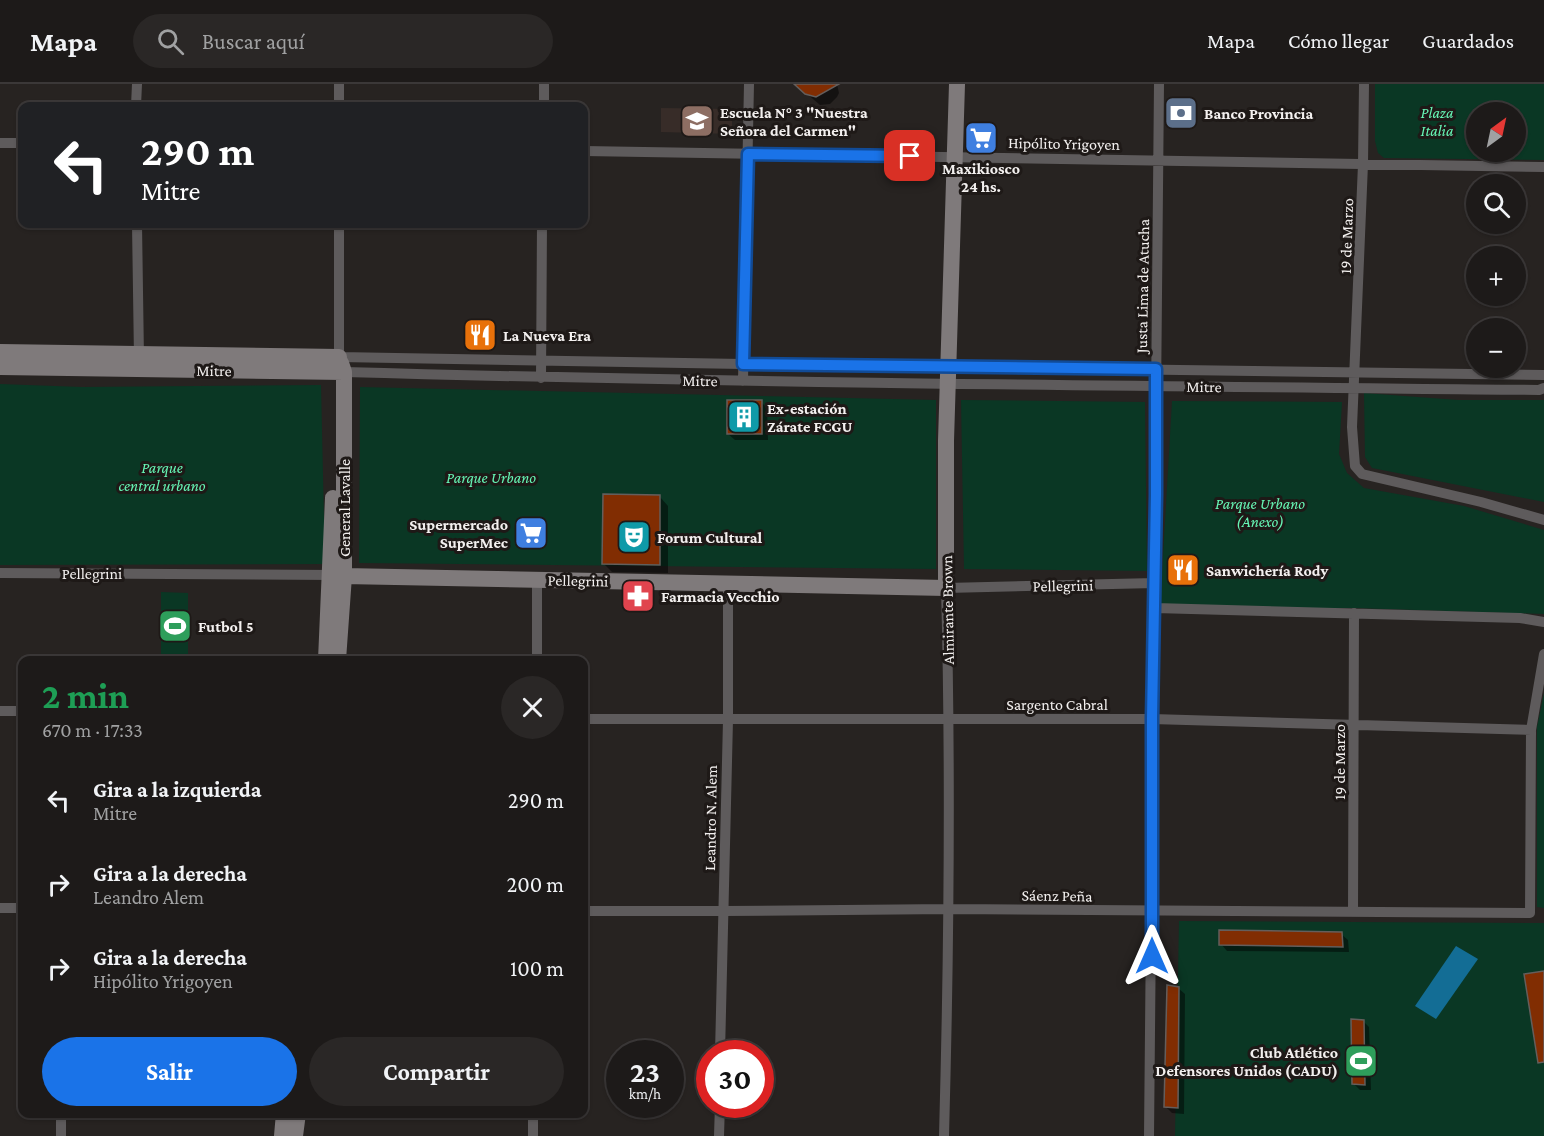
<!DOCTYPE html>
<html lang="es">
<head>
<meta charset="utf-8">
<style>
	body { margin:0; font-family:"Crimson Pro",serif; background:#2a2726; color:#f1f3f6; height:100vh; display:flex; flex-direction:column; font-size:22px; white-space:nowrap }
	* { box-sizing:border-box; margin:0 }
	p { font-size:20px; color:#a0a1a2 }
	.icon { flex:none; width:33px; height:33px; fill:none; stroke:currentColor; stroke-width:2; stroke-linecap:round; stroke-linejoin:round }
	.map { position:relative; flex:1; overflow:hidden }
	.side { position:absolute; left:18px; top:572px; width:570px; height:462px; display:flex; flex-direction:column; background:#1d1a19; border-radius:12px; box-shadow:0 2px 4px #0004,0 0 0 2px #3b3838 }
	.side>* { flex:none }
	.banner { position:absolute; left:18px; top:18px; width:570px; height:126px; border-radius:12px; box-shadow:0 2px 4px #0004,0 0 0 2px #3b3838; background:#202124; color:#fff; overflow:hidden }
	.needle { width:39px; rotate:33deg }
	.controls { position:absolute; left:1466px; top:18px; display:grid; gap:12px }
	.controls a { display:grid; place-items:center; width:60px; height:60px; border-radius:50%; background:#1d1a19; box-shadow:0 2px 4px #0004,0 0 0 2px #3b3838; font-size:30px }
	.speed { position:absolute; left:606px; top:956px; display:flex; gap:12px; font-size:30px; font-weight:700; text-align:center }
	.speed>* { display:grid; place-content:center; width:78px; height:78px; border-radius:50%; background:#1d1a19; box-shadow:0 2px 4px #0004,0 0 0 2px #3b3838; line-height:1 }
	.speed small { font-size:15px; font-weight:400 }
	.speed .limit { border:9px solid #d22; background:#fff; color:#111 }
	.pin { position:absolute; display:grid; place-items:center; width:51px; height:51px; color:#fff; margin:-26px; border-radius:12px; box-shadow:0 3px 9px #0006 }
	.me { position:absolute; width:66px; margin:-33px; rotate:0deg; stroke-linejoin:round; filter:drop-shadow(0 0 4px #0008) }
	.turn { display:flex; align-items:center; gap:21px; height:126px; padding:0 24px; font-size:27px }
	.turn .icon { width:78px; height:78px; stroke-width:2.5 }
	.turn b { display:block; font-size:42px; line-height:51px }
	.round { display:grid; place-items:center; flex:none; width:63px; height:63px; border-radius:32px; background:#2a2726 }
	.overview { display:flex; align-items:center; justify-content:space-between; height:102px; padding:0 24px }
	h1 { font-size:36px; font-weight:700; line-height:45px; color:#1e9e55 }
	.action { display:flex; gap:12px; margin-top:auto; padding:12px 24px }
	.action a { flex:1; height:69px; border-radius:36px; background:#1a73e8; color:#fff; font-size:24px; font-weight:700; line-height:69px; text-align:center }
	.action a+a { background:#2a2726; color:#f1f3f6 }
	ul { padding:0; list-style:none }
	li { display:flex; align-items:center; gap:18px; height:84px; padding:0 24px }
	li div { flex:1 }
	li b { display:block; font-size:22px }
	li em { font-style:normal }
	header { display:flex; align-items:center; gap:36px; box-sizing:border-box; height:84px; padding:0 30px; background:#1d1a19; border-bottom:2px solid #3b3838 }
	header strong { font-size:28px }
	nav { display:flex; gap:33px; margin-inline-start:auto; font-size:21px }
	.search { width:420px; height:54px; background:#2a2726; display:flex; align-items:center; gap:15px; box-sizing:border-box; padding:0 21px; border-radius:33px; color:#a0a1a2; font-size:22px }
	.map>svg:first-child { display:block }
	.built { fill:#372c28 }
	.green { fill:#0a3724; fill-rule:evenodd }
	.water { fill:#136d95 }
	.shadow { fill:#0007 }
	.building { fill:#812d02; stroke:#645e5c; stroke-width:1.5 }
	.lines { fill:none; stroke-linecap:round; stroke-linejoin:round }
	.street { stroke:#5e5b5c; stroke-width:10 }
	.secondary { stroke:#7f7a7b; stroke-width:16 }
	.route-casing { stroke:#114b97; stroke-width:15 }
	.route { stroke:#1a73e8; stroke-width:10 }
	.labels { text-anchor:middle; stroke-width:6; stroke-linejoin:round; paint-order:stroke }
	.poi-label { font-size:16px; font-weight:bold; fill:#f3f0ef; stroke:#1e1917; text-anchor:start }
	.park-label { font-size:16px; font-style:italic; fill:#66f6b5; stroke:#1e1917 }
	.street-label { font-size:16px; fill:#f3f0ef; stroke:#1e1917 }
</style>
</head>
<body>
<header>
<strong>Mapa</strong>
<div class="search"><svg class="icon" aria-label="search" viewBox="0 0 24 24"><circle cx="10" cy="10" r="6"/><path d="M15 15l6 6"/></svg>Buscar aquí</div>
<nav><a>Mapa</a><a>Cómo llegar</a><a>Guardados</a></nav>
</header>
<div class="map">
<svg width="1544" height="1052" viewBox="0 0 1544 1052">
	<rect width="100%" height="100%" fill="#272321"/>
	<path class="built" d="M661 24 732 25V50L661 48Z"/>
	<path class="green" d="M1375 0H1544V76L1384 74 1378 69 1375 57ZM1476 28H1515V68H1476Z
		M0 300 82 303 321 301 325 480 0 481Z
		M360 303 936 316V485L359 479Z
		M1364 309 1458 316H1544V418L1372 384 1365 373Z
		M961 316 1145 318 1147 487 964 485Z
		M1172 317 1342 318 1339 370 1347 389 1364 404 1464 422 1544 446V530L1354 524H1160Z
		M161 508 188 509V576H161Z
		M1544 609V824L1537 823V643Z
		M1179 837 1544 839V1052H1175Z"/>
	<path class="water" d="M1456 862 1478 875 1436 935 1415 922Z"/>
	<path class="shadow" d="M800 0H837L839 9 837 13 830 20 820 21 806 9Z
		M761 318 767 324 768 356H735L728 350Z
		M660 413 668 422V489L612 488 604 480Z
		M1341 850 1348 856 1349 868 1227 867 1221 860Z
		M1178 904 1185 910 1184 1030 1172 1029 1166 1023Z
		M1363 937 1369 943 1371 1006H1360L1353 999Z"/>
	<path class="building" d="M794 0H839L816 13 805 10Z
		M727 316H762V350H727Z
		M603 410 660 411V481L602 480Z
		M1219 846 1342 848 1343 863 1219 861Z
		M1544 887V978L1538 979 1524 890Z
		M1167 901 1179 903 1178 1024 1164 1023Z
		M1351 935 1364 936 1365 1001 1352 1000Z"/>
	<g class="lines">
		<path class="street" d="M1364 0 1363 80 1352 343 1355 382 1362 390 1481 418 1544 436
			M136 22 137 0
			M339 22V0
			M544 22V0
			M0 59H22
			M584 67 1544 83
			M137 140 139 274
			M339 140V273L743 280 1544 291
			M344 288C742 299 1141 302 1539 306L1544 304
			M541 294 542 140
			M743 297 749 0
			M0 489 336 491
			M537 495V576
			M1155 524 1520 534 1544 538
			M0 627H22
			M584 635H1152L1531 646
			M0 824H22
			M584 827H723L950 825 1530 829 1531 646 1544 570
			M1353 827 1354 529
			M720 969 728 636V500
			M533 1029V1052
			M61 1052V1029
			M719 1052 720 1020
			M944 1052C949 869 951 688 946 504L1155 499
			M1149 1052 1159 0"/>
		<path class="secondary" d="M0 268 339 273
			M0 283 344 288
			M344 492 946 504V357L957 0
			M326 576 333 414
			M338 576 344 492V288L341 279
			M282 1052 284 1029
			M295 1052 298 1029"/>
	</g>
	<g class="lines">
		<defs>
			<path id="route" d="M910 72 748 70 743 280 1156 285V411L1152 634V872"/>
		</defs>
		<use href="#route" class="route-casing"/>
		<use href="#route" class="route"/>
	</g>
	<defs>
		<symbol id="bank-square" viewBox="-11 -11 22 22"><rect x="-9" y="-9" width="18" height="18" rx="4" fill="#5c6f8a" stroke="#1e1917"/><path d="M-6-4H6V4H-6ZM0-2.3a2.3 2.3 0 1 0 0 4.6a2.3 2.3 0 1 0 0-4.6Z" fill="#fff"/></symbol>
		<symbol id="school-square" viewBox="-11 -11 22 22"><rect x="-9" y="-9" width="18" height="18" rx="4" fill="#8d6e63" stroke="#1e1917"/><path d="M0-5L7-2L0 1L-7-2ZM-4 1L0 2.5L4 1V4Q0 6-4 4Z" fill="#fff"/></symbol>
		<symbol id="supermarket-square" viewBox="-11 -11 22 22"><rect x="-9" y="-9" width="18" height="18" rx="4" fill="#3f7fe0" stroke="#1e1917"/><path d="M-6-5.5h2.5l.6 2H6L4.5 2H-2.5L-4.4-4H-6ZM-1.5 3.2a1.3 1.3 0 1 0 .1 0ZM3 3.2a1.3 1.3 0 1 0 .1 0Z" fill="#fff"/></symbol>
		<symbol id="restaurant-square" viewBox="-11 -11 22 22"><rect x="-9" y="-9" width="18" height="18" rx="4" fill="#e8710a" stroke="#1e1917"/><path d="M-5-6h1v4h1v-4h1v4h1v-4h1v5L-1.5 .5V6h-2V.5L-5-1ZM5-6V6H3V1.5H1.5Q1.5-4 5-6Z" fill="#fff"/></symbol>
		<symbol id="building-square" viewBox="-11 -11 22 22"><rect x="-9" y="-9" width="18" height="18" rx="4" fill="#0f9aa8" stroke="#1e1917"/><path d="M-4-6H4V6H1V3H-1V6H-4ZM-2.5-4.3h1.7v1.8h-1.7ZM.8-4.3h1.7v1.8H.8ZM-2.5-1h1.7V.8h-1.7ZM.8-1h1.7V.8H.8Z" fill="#fff"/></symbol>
		<symbol id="theatre-square" viewBox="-11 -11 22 22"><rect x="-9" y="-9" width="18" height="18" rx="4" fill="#0f9aa8" stroke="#1e1917"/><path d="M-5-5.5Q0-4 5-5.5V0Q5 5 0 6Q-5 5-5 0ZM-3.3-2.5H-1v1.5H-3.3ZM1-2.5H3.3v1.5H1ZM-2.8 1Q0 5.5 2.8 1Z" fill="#fff"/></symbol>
		<symbol id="pharmacy-square" viewBox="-11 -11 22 22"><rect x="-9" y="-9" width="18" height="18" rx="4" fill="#e0444e" stroke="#1e1917"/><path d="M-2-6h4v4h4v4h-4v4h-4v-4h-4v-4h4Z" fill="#fff"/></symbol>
		<symbol id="stadium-square" viewBox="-11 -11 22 22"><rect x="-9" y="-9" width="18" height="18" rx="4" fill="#2e9e5b" stroke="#1e1917"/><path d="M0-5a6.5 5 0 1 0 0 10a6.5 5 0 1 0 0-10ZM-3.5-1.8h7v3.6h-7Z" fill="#fff"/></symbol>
	</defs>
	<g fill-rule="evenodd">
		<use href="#bank-square" x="1162" y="10" width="38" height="38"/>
		<use href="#school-square" x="678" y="18" width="38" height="38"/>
		<use href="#supermarket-square" x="962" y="35" width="38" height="38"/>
		<use href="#restaurant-square" x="461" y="232" width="38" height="38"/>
		<use href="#building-square" x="725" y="314" width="38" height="38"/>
		<use href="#supermarket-square" x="512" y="430" width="38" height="38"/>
		<use href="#theatre-square" x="615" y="434" width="38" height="38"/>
		<use href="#restaurant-square" x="1164" y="467" width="38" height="38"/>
		<use href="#pharmacy-square" x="619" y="493" width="38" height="38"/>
		<use href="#stadium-square" x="156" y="523" width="38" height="38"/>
		<use href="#stadium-square" x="1342" y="958" width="38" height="38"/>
	</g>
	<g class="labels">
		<g class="poi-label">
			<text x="720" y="34">Escuela N° 3 "Nuestra<tspan x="720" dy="18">Señora del Carmen"</tspan></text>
			<text x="1204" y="35">Banco Provincia</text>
			<text x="981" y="90" text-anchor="middle">Maxikiosco<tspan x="981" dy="18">24 hs.</tspan></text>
			<text x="503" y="257">La Nueva Era</text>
			<text x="767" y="330">Ex-estación<tspan x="767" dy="18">Zárate FCGU</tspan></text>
			<text x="508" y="446" text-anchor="end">Supermercado<tspan x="508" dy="18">SuperMec</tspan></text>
			<text x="657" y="459">Forum Cultural</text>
			<text x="1206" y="492">Sanwichería Rody</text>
			<text x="661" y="518">Farmacia Vecchio</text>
			<text x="198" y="548">Futbol 5</text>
			<text x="1338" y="974" text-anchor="end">Club Atlético<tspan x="1338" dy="18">Defensores Unidos (CADU)</tspan></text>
		</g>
		<g class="park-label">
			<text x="1437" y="34">Plaza<tspan x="1437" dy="18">Italia</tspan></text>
			<text x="162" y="389">Parque<tspan x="162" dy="18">central urbano</tspan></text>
			<text x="491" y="399">Parque Urbano</text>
			<text x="1260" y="425">Parque Urbano<tspan x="1260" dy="18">(Anexo)</tspan></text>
		</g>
		<g class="street-label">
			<text transform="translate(1064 59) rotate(1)" y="6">Hipólito Yrigoyen</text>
			<text transform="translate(1346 152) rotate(-88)" y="6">19 de Marzo</text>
			<text transform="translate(1142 202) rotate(-89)" y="6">Justa Lima de Atucha</text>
			<text transform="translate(214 286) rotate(1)" y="6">Mitre</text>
			<text transform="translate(700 296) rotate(1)" y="6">Mitre</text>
			<text transform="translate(1204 302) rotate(1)" y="6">Mitre</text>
			<text transform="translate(344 424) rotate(-90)" y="6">General Lavalle</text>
			<text x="92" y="495">Pellegrini</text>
			<text transform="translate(578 496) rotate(1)" y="6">Pellegrini</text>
			<text transform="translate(1063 501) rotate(-1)" y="6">Pellegrini</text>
			<text transform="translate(947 526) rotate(-91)" y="6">Almirante Brown</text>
			<text x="1057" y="626">Sargento Cabral</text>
			<text transform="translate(1339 678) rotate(-90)" y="6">19 de Marzo</text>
			<text transform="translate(710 734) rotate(-89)" y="6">Leandro N. Alem</text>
			<text transform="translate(1057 811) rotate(1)" y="6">Sáenz Peña</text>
		</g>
	</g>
</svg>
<div class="controls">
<a><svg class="needle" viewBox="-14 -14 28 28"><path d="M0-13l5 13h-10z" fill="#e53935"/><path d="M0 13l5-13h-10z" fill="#a0a1a2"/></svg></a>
<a><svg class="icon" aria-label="search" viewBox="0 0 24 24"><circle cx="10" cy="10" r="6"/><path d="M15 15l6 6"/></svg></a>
<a>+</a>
<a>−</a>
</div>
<div class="speed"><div>23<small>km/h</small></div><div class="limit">30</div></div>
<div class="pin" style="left:910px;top:72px;background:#d93025"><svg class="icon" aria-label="arrive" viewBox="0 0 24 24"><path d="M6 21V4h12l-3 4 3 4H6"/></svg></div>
<svg class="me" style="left:1152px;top:872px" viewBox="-20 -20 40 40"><path d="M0-17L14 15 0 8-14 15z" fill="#1a73e8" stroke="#fff" stroke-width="4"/></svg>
<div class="banner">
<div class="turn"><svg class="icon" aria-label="left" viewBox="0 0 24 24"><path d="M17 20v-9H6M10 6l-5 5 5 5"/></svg><div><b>290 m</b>Mitre</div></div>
</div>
<section class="side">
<div class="overview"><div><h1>2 min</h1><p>670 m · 17:33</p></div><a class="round"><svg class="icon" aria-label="close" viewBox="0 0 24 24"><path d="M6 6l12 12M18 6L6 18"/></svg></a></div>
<ul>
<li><svg class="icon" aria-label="left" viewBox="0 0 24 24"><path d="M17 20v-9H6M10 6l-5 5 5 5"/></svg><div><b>Gira a la izquierda</b><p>Mitre</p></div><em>290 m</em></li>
<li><svg class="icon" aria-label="right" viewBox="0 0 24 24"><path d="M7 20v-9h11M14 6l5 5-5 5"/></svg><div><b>Gira a la derecha</b><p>Leandro Alem</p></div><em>200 m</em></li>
<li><svg class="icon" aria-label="right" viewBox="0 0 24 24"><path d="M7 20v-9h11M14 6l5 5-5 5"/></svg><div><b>Gira a la derecha</b><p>Hipólito Yrigoyen</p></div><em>100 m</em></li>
</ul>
<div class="action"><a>Salir</a><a>Compartir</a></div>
</section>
</div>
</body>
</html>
